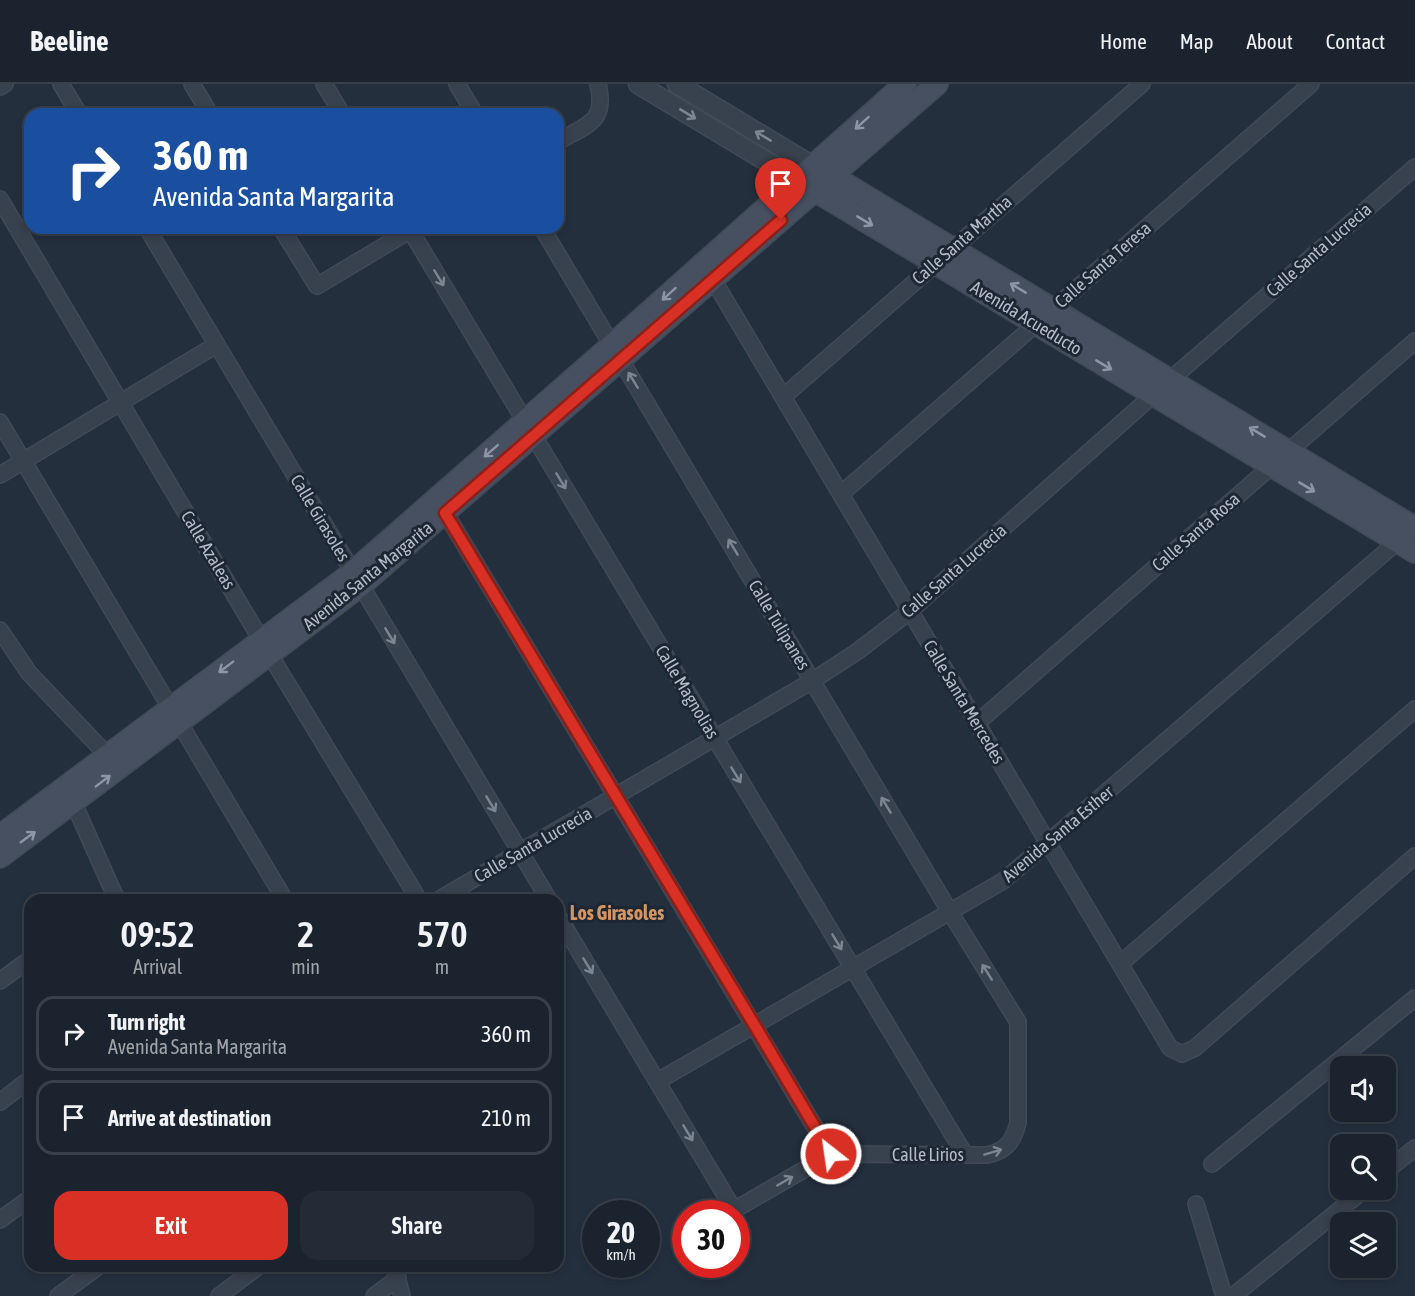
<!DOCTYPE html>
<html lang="en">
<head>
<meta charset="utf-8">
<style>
	body { margin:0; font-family:"Asap Condensed",sans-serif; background:#242b36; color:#f1f3f6; height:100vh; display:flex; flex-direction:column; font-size:22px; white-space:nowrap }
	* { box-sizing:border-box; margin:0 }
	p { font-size:20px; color:#a0a4aa }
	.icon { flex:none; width:33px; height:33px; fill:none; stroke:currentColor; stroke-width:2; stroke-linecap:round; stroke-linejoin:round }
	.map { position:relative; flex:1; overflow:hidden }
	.details { position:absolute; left:24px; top:810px; width:540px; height:378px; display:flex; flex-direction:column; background:#1b232e; border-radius:18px; box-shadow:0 3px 9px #0003,0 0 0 2px #39404a }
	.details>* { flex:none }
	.hud { position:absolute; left:24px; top:24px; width:540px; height:126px; border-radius:18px; box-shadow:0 3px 9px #0003,0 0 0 2px #39404a; background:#1a4fa0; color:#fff; overflow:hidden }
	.tools { position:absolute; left:1330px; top:972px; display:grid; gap:12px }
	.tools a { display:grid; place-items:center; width:66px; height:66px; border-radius:12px; background:#1b232e; box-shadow:0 3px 9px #0003,0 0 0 2px #39404a; font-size:30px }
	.speed { position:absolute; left:582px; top:1116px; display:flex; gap:12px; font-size:30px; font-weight:700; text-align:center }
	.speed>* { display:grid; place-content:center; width:78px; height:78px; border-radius:50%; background:#1b232e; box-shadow:0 3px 9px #0003,0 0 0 2px #39404a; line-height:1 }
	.speed small { font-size:15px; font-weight:400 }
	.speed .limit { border:9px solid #d22; background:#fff; color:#111 }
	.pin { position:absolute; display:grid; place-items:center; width:51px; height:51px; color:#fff; margin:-62px -26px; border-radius:50% 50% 50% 0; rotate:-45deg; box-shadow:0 0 6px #0007 }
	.pin .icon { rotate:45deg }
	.me { position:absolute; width:66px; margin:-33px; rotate:330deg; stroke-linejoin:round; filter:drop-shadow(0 0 4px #0008) }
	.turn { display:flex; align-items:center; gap:21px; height:126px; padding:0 30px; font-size:27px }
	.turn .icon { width:78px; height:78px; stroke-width:2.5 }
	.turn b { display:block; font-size:42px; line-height:51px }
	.eta { display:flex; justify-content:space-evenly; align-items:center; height:102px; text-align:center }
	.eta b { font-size:36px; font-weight:600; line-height:42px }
	.action { display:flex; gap:12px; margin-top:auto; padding:12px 30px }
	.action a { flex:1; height:69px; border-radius:18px; background:#d93025; color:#fff; font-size:24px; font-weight:600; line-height:69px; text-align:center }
	.action a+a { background:#242b36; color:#f1f3f6 }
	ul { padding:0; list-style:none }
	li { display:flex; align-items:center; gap:18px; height:75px; margin:0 12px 9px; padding:0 18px; border:3px solid #39404a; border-radius:18px }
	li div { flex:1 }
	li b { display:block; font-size:22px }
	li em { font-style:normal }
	header { display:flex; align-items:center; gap:36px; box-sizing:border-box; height:84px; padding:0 30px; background:#1b232e; border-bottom:2px solid #39404a }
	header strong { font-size:28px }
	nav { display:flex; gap:33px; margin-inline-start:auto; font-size:21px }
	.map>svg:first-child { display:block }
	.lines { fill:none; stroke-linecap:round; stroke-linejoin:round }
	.minor-casing { stroke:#414a57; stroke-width:18 }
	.tertiary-casing { stroke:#414a57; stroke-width:21 }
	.secondary-casing { stroke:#414a57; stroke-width:24 }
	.minor { stroke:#38414e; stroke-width:15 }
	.tertiary { stroke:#38414e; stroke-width:18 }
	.secondary { stroke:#465061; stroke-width:21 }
	.oneway { stroke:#7c8592 }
	.oneway2 { stroke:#8e96a5 }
	.route-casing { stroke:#8d1f18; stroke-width:15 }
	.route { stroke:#d93025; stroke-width:10 }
	.labels { text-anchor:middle; stroke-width:6; stroke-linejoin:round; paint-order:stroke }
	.street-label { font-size:18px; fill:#b4bcc9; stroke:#1d2633 }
	.neighbourhood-label { font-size:20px; font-weight:bold; fill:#d59563; stroke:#1d2633 }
</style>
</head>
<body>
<header>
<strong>Beeline</strong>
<nav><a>Home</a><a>Map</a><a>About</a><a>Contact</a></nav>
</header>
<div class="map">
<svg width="1415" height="1212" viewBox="0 0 1415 1212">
	<rect width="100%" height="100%" fill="#242f3e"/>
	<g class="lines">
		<defs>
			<path id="minor" d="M61 0 79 30
				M192 0 210 30
				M324 0 342 30
				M457 0 475 30
				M0 3 5 0
				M558 58C587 40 607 39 598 0
				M0 115 270 571 419 816
				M147 144 549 816
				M281 144 317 202 414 144
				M409 144 965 1071
				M542 144 950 828 1018 938V1039C1013 1058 1006 1067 987 1071L831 1070 734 1126 558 832
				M708 187 1170 964 1182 970 1195 964 1415 772
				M783 313 1142 0
				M0 338 285 816
				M0 391 216 261
				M841 410 1311 0
				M440 420 831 1070
				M0 546 29 589 108 672
				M977 639 1415 257
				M70 711 117 816
				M438 816 812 597 858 567 910 527 1170 296 1415 83
				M1120 880 1415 625
				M0 897 30 875
				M658 997 1003 797 1397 458
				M0 1018 30 995
				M1212 1080 1415 914
				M1386 1087 1415 1064
				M1196 1120 1224 1212
				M0 1136 30 1114
				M394 1182 402 1212
				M58 1212 99 1182
				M219 1212 259 1182
				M374 1212 398 1194
				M1233 1212 1364 1106"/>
			<path id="tertiary" d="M638 0 797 96
				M677 0 813 82"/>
			<path id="secondary" d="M822 86 1415 444
				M804 100 1415 468
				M0 752 352 489 612 261 905 0
				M0 773 360 502 937 0"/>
		</defs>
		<use href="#minor" class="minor-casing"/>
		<use href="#tertiary" class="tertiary-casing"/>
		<use href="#secondary" class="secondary-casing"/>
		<use href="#minor" class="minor"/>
		<use href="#tertiary" class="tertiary"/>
		<use href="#secondary" class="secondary"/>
	</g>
	<defs><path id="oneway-shaft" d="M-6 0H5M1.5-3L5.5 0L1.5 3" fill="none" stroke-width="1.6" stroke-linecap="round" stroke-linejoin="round" transform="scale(1.5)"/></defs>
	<g class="oneway">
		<use href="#oneway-shaft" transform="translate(688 30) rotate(31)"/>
		<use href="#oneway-shaft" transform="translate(763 52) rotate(-149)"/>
		<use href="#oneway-shaft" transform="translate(439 194) rotate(59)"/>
		<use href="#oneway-shaft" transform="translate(633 296) rotate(-121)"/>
		<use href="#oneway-shaft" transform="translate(561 397) rotate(59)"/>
		<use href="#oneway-shaft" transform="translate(733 463) rotate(-121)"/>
		<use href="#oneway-shaft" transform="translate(390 552) rotate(59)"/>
		<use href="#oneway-shaft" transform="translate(736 691) rotate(59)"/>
		<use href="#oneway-shaft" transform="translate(491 720) rotate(59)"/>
		<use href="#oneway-shaft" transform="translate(886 721) rotate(-121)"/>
		<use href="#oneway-shaft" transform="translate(837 858) rotate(59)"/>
		<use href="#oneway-shaft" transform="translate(588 882) rotate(59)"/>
		<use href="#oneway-shaft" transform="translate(987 888) rotate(-122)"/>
		<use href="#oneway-shaft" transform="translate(688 1049) rotate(59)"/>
		<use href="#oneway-shaft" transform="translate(993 1068) rotate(-17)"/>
		<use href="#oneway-shaft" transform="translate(785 1097) rotate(-30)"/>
	</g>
	<g class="oneway2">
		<use href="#oneway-shaft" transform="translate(862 39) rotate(138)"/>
		<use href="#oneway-shaft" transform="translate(865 137) rotate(31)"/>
		<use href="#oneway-shaft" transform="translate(1018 204) rotate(-149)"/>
		<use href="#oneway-shaft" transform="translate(669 210) rotate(138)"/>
		<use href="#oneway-shaft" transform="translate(1104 281) rotate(31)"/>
		<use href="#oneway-shaft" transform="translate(1257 348) rotate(-149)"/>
		<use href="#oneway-shaft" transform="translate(491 367) rotate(139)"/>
		<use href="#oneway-shaft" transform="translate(1307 403) rotate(31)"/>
		<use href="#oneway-shaft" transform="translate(226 583) rotate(143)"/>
		<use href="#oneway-shaft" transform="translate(103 697) rotate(-37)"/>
		<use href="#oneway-shaft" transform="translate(28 753) rotate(-36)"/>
	</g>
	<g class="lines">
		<defs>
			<path id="route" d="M781 136 445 429 755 942 831 1070"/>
		</defs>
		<use href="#route" class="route-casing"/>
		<use href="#route" class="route"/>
	</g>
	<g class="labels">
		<g class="street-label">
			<text transform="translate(962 156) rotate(-41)" y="6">Calle Santa Martha</text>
			<text transform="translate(1319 166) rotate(-41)" y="6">Calle Santa Lucrecia</text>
			<text transform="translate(1103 181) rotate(-41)" y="6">Calle Santa Teresa</text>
			<text transform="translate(1026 234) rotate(31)" y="6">Avenida Acueducto</text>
			<text transform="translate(320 434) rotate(59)" y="6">Calle Girasoles</text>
			<text transform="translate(1196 448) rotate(-41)" y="6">Calle Santa Rosa</text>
			<text transform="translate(208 466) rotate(59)" y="6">Calle Azaleas</text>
			<text transform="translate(954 487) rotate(-41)" y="6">Calle Santa Lucrecia</text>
			<text transform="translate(368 492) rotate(-39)" y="6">Avenida Santa Margarita</text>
			<text transform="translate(779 541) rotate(59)" y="6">Calle Tulipanes</text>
			<text transform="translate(687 608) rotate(59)" y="6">Calle Magnolias</text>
			<text transform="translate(964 618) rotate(59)" y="6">Calle Santa Mercedes</text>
			<text transform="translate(1058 750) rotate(-40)" y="6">Avenida Santa Esther</text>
			<text transform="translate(533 761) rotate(-30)" y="6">Calle Santa Lucrecia</text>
			<text x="928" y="1077">Calle Lirios</text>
		</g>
		<g class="neighbourhood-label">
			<text x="617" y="836">Los Girasoles</text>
		</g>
	</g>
</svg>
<div class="tools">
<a><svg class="icon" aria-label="sound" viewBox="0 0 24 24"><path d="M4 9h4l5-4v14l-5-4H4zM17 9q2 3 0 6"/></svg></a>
<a><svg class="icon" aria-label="search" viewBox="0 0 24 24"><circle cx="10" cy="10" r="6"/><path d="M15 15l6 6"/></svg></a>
<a><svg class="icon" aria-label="layers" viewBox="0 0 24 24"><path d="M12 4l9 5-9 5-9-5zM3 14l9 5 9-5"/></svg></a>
</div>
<div class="speed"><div>20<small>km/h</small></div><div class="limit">30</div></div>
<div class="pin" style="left:781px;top:136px;background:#d93025"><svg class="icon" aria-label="arrive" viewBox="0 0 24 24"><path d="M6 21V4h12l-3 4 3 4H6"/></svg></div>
<svg class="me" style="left:831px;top:1070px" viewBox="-20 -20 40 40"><circle r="17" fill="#d93025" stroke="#fff" stroke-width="3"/><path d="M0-11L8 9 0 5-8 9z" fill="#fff"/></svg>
<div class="hud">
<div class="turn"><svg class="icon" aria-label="right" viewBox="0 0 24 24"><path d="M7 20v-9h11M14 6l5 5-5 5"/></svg><div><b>360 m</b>Avenida Santa Margarita</div></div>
</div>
<section class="details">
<div class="eta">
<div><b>09:52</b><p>Arrival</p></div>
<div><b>2</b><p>min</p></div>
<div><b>570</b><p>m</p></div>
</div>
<ul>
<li><svg class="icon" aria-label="right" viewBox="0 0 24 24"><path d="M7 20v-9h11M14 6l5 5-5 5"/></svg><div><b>Turn right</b><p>Avenida Santa Margarita</p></div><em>360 m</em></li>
<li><svg class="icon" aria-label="arrive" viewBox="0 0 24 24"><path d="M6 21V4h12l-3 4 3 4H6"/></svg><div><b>Arrive at destination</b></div><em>210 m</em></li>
</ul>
<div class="action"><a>Exit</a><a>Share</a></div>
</section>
</div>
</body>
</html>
